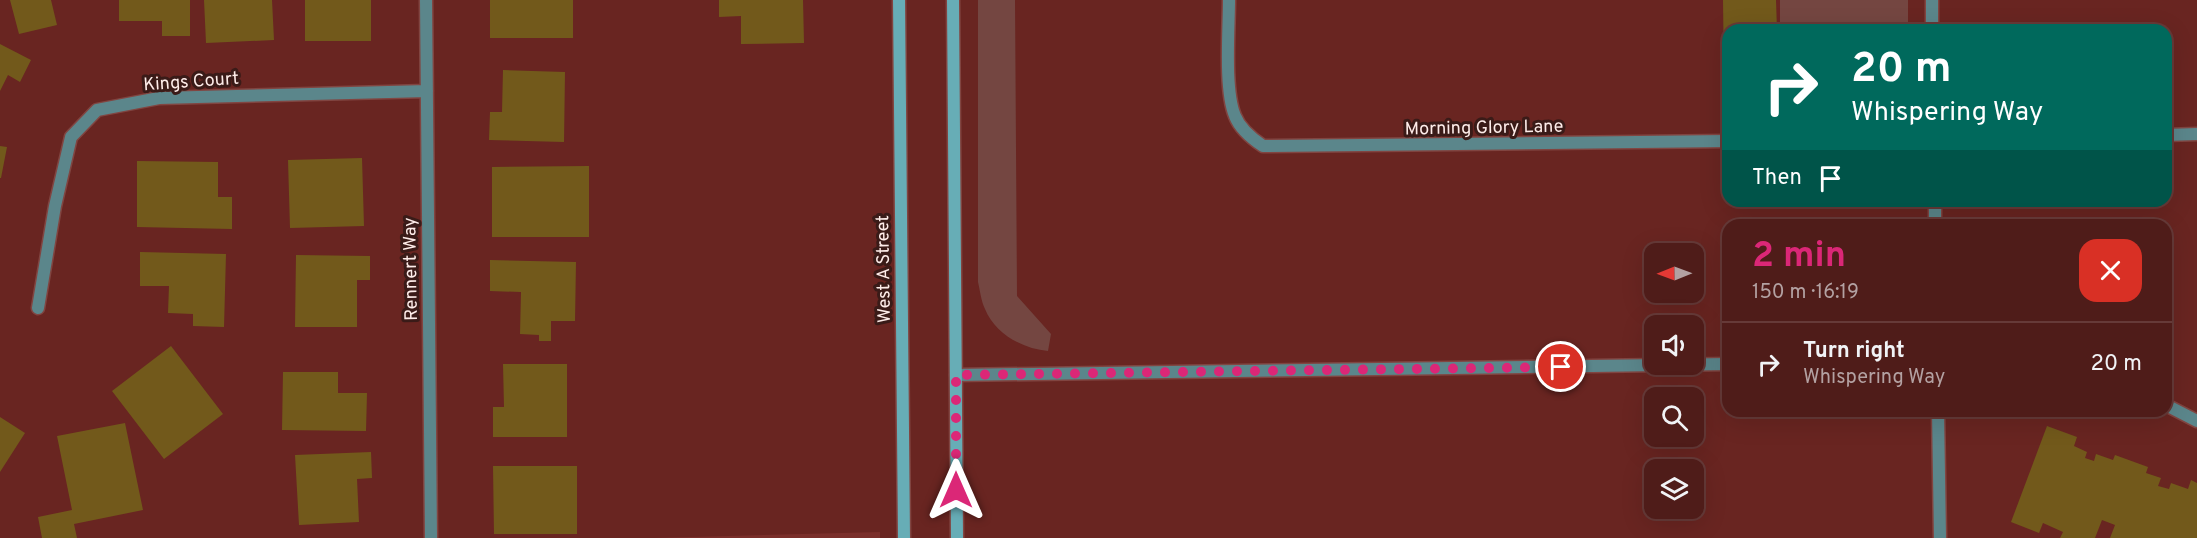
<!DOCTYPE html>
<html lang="en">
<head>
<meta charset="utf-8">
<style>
	body { margin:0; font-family:Overpass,sans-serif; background:#552522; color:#f1f3f6; height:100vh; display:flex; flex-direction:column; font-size:22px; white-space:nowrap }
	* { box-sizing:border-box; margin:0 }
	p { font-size:20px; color:#b3a1a2 }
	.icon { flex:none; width:33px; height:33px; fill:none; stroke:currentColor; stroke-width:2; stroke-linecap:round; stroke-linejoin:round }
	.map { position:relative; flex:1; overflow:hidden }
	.panel { position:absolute; left:1722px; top:219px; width:450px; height:198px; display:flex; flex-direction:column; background:#4f1c19; border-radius:18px; box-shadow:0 6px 24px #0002,0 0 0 2px #663a38 }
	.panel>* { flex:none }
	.banner { position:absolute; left:1722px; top:24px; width:450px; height:183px; border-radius:18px; box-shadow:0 6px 24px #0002,0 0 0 2px #663a38; background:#00695c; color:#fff; overflow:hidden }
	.needle { width:39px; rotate:269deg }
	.fabs { position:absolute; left:1644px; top:243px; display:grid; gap:12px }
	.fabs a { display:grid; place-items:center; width:60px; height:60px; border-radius:12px; background:#4f1c19; box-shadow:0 6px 24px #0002,0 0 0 2px #663a38; font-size:30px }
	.pin { position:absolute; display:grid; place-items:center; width:51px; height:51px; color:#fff; margin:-26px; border:3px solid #fff; border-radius:50%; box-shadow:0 2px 6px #0007 }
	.me { position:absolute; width:66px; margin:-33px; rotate:0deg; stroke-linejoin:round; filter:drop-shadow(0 0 4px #0008) }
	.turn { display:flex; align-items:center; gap:21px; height:126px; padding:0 30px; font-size:27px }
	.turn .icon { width:78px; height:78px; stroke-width:2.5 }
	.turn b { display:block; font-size:42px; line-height:51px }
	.then { display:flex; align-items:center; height:57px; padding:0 30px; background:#0003; gap:12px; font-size:22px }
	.round { display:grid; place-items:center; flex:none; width:63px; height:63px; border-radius:18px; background:#552522 }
	.summary { display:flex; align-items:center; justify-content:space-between; height:102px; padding:0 30px }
	h1 { font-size:36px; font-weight:700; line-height:45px; color:#db2777 }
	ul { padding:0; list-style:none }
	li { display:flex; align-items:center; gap:18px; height:84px; padding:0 30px; border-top:2px solid #663a38 }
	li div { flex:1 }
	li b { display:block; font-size:22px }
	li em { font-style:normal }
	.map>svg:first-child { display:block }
	.built { fill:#7a2f2b }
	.green { fill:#744641 }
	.building { fill:#72591b }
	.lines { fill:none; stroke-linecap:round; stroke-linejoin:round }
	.minor-casing { stroke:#814541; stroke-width:15 }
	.secondary-casing { stroke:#814541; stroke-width:15 }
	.minor { stroke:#5b868b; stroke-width:12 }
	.secondary { stroke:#67adb6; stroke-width:12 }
	.route { stroke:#db2777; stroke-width:10; stroke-dasharray:0 18 }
	.labels { text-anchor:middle; stroke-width:6; stroke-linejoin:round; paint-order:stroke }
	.street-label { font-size:18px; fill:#feece9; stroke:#3a1b18 }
</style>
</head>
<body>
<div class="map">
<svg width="2197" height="538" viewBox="0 0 2197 538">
	<rect width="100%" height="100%" fill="#692521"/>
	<path class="built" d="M880 532V538H653Z"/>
	<path class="green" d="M978 0H1015L1017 296 1051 334 1048 351C1023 349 995 334 985 309 981 301 980 290 978 282Z
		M1780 0H1908V30H1780Z"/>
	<path class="building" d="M10 0H51L57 25 19 34Z
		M119 0H190V36H162V21H119Z
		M204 0H272L274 40 206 43Z
		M305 0H371V41H305Z
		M490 0H573V38H490Z
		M719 0H803L804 43 741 44V16L719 17Z
		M1723 0H1776L1777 30H1728V78H1724Z
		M0 44 31 60 20 82 8 75 0 91Z
		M503 70 565 72 564 142 489 140 490 112H502Z
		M0 146 7 147 1 178H0Z
		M362 158 364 226 290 228 288 160Z
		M137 161 218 162V197H232V229L137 227Z
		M589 166V237H492V167Z
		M140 252 226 254 224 327 193 326V314L168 313 169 286H140Z
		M296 255 370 256V280H357V327H295Z
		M490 260 576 262 575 321H551V341H539V335L520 334 521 292 490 291Z
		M171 346 223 414 164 459 112 391Z
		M503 364H567V437H493V407H504Z
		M283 372H338V393H367L366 431 282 430Z
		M0 417 25 433 0 472Z
		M125 423 143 510 74 524 77 538H42L38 517 72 510 57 436Z
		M2047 426 2077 437 2074 446 2087 452 2085 458 2094 461 2096 454 2113 460 2115 455 2148 467 2146 473 2161 478 2158 486 2169 489 2171 483 2188 489 2191 480 2197 483V538H2110L2115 525 2102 520 2095 538H2060L2063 532 2043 523 2039 533 2011 522Z
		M371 452 372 478 357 479 359 522 299 525 295 455Z
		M493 466H577V534H494Z"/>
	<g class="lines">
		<defs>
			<path id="minor" d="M426 0 431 538
				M1229 0C1229 29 1224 90 1235 116 1240 129 1251 138 1263 146L1728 141
				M1932 0V30
				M2166 135 2197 134
				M1931 225 1935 219V201
				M38 308 55 206 71 137 97 110 159 98 427 91
				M956 375 1728 364
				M2166 405 2197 421
				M1938 411 1940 538"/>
			<path id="secondary" d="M899 0 904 538
				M953 0 957 538"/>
		</defs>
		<use href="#minor" class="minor-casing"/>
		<use href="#secondary" class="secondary-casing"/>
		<use href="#minor" class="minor"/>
		<use href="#secondary" class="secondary"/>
	</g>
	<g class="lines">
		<path class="route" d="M956 490V375L1561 367"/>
	</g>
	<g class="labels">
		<g class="street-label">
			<text transform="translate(191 81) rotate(-4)" y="6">Kings Court</text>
			<text transform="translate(1484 127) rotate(-1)" y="6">Morning Glory Lane</text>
			<text transform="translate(410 269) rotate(-91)" y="6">Rennert Way</text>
			<text transform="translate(883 269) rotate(-91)" y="6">West A Street</text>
		</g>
	</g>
</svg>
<div class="fabs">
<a><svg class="needle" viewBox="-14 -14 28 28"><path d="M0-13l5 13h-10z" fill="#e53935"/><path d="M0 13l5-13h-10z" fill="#b3a1a2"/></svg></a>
<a><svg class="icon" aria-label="sound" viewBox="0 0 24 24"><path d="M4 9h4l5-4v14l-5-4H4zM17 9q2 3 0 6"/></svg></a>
<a><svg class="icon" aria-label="search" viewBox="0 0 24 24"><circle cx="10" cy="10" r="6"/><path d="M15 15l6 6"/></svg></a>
<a><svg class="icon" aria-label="layers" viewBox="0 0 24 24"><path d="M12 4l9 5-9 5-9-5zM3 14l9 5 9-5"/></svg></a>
</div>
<div class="pin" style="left:1561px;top:367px;background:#d93025"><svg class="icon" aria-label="arrive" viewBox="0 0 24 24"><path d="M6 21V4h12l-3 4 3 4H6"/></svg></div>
<svg class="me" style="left:956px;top:490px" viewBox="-20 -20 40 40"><path d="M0-17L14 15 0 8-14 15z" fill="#db2777" stroke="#fff" stroke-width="4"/></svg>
<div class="banner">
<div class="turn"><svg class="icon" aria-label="right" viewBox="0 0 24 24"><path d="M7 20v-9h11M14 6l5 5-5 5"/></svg><div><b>20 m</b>Whispering Way</div></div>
<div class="then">Then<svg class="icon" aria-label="arrive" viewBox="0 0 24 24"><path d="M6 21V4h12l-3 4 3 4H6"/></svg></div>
</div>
<section class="panel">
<div class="summary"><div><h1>2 min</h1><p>150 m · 16:19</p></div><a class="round" style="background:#d93025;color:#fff"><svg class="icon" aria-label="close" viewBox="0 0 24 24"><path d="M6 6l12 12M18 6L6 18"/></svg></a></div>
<ul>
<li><svg class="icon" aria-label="right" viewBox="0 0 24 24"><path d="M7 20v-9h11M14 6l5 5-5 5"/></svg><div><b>Turn right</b><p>Whispering Way</p></div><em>20 m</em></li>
</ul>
</section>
</div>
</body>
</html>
